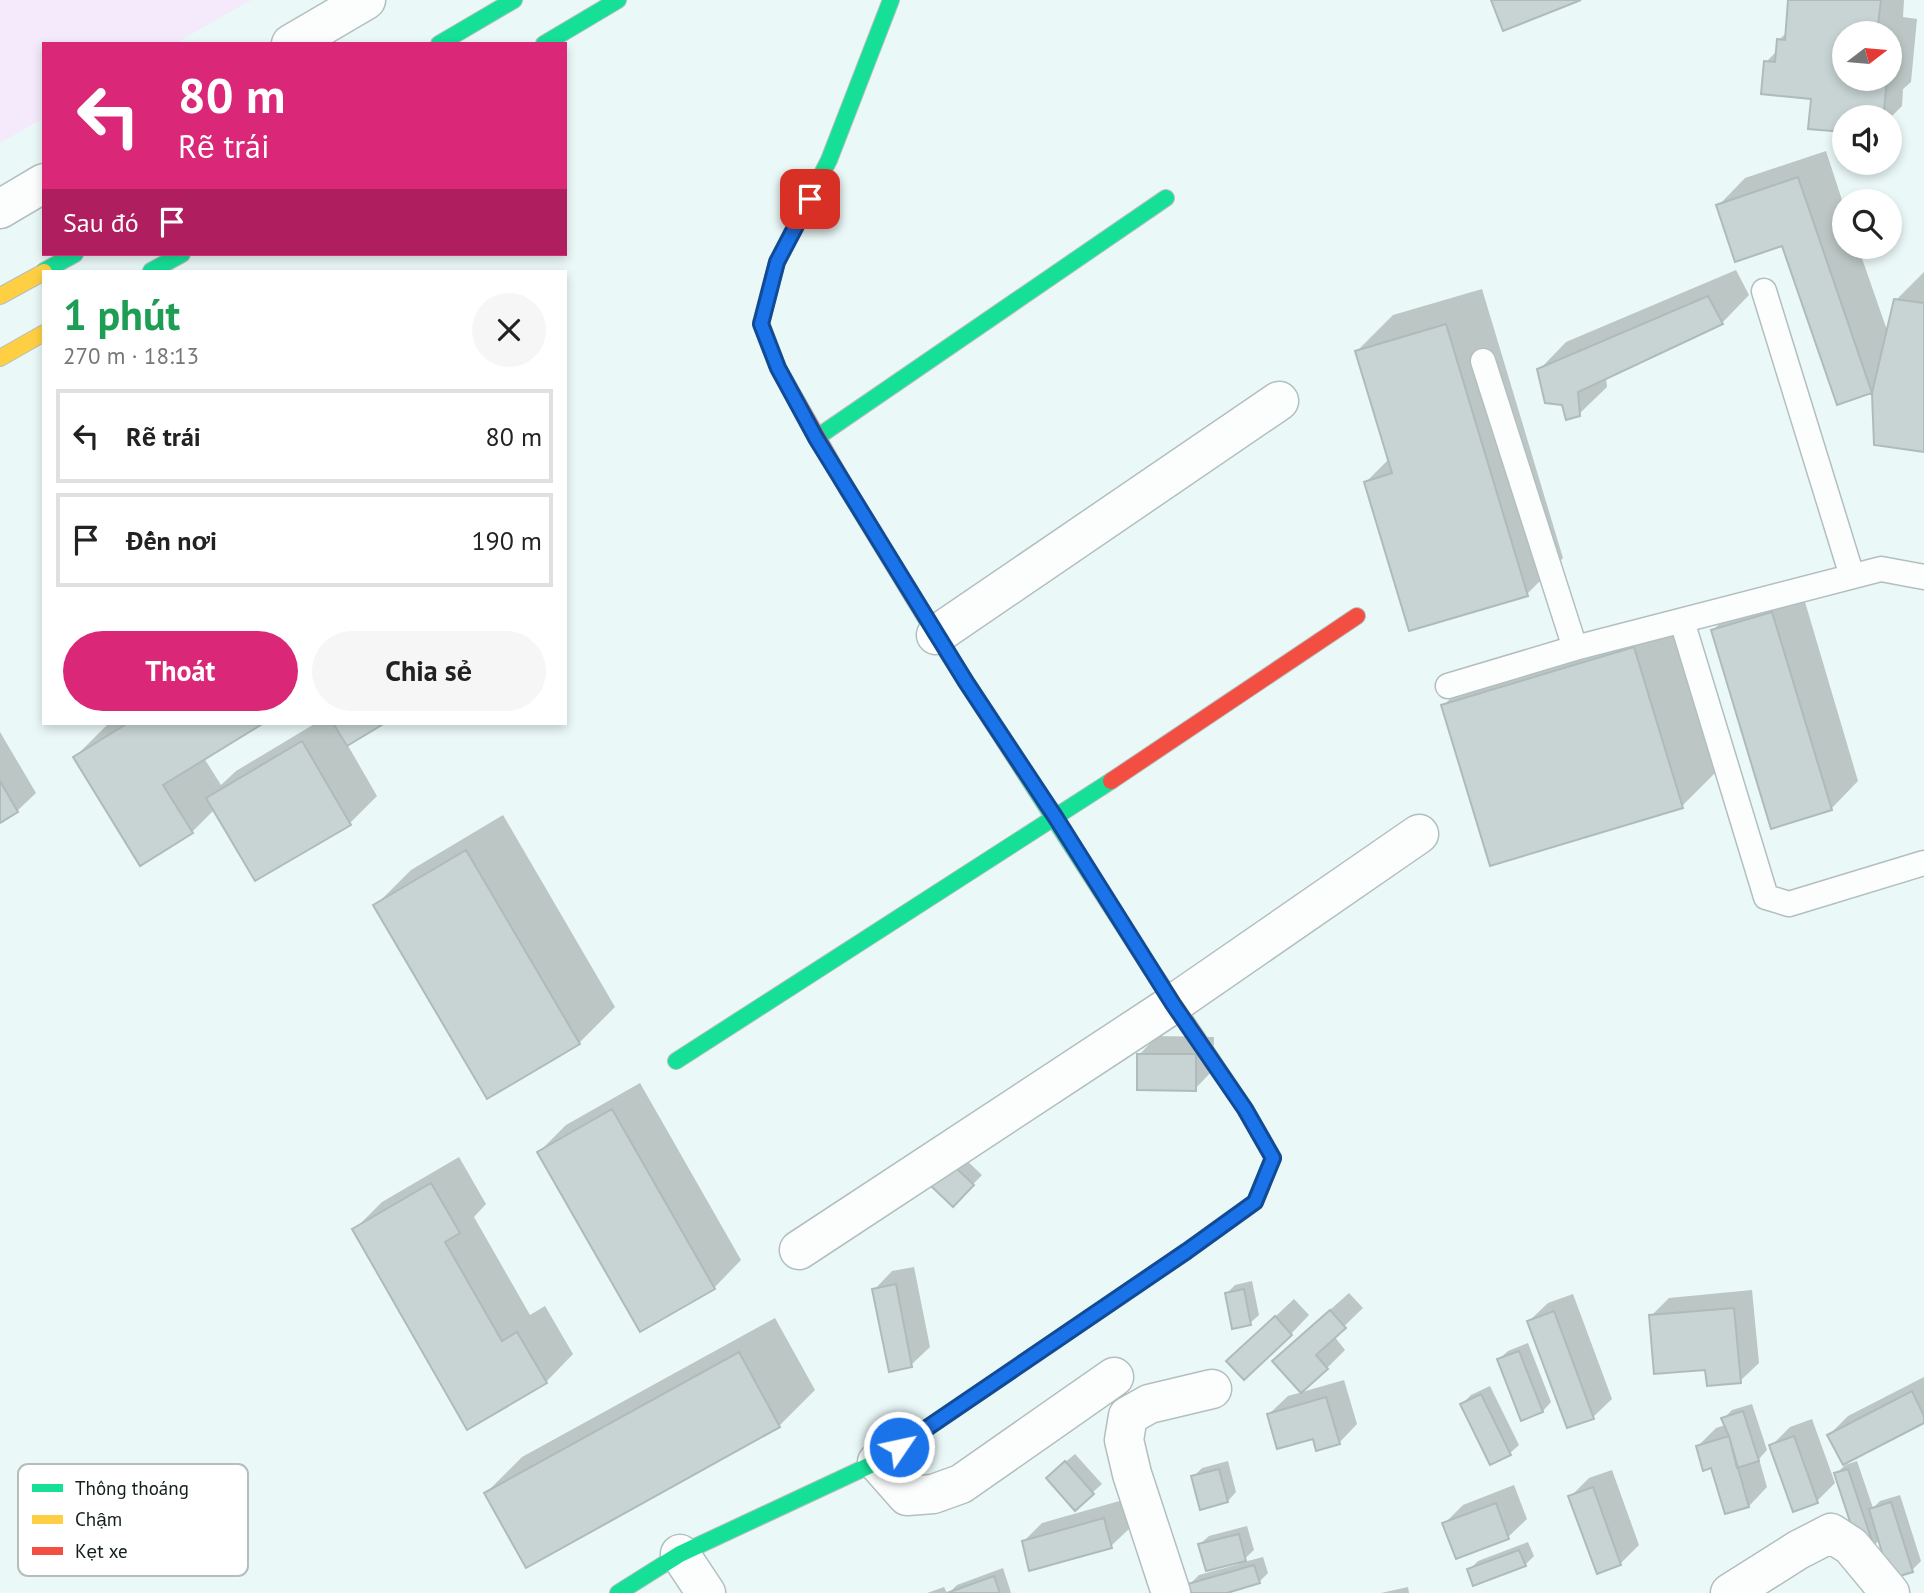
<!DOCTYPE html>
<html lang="vi">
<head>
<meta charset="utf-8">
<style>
	body { margin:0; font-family:"PT Sans",sans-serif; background:#f6f6f6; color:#222; height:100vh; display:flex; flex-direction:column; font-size:26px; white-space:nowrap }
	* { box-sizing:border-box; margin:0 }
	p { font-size:23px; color:#767676 }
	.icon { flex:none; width:38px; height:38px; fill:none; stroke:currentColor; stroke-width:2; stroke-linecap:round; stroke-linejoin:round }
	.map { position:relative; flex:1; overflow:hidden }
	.panel { position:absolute; left:42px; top:270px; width:525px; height:455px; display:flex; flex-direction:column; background:#fff; border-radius:0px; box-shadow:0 4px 10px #0003 }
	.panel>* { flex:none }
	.top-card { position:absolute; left:42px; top:42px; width:525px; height:214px; border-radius:0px; box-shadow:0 4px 10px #0003; background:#db2777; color:#fff; overflow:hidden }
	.needle { width:46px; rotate:74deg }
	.fabs { position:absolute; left:1832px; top:21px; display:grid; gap:14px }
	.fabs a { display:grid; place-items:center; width:70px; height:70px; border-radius:50%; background:#fff; box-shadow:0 4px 10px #0003; font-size:35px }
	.pin { position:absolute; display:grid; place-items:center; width:60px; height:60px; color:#fff; margin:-30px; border-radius:14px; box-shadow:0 4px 10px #0006 }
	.me { position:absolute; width:77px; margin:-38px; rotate:56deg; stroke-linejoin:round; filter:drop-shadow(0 0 5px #0008) }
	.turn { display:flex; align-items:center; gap:24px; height:147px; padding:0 21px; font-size:32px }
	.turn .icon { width:91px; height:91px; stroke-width:2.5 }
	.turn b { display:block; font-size:49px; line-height:60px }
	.then { display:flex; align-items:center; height:66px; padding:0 21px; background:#0003; gap:14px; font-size:26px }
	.round { display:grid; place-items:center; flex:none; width:74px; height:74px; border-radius:37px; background:#f6f6f6 }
	.summary { display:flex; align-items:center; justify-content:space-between; height:119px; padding:0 21px }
	h1 { font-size:42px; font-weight:600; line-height:52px; color:#1e9e55 }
	.action { display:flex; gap:14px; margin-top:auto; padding:14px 21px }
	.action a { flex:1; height:80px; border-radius:42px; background:#db2777; color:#fff; font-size:28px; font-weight:600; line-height:80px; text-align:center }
	.action a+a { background:#f6f6f6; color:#222 }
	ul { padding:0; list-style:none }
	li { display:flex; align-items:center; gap:21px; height:94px; margin:0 14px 10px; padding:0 7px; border:4px solid #e0e0e0; border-radius:0px }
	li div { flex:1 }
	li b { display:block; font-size:26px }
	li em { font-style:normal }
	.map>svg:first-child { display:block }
	.green { fill:#f4eafb }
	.shadow { fill:#0003; fill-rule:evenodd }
	.building { fill:#c7d4d3; stroke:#afbbba; stroke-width:2 }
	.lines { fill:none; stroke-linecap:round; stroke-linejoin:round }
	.lane-casing { stroke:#b3bfbe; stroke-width:27 }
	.street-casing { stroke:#b3bfbe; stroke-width:41 }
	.fast-casing { stroke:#b3bfbe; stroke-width:18 }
	.slow-casing { stroke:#b3bfbe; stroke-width:18 }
	.jam-casing { stroke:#b3bfbe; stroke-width:18 }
	.lane { stroke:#fcfefe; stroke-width:24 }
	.street { stroke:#fcfefe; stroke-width:38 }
	.fast { stroke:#16e098; stroke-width:16 }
	.slow { stroke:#ffcf43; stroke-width:16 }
	.jam { stroke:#f24e42; stroke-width:16 }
	.route-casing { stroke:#114b97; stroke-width:18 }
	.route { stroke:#1a73e8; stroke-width:12 }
	.key { fill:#fff; stroke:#b8bcbc; stroke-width:2 }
	.key-label { font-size:19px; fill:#131f1e }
</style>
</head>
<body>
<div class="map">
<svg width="1924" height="1593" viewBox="0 0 1924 1593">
	<rect width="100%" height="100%" fill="#eaf8f7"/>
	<path class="green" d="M0 0H251L174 44H44V118L0 143Z"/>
	<path class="shadow" d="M1790 0H1904L1903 17 1917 19 1911 82 1903 89 1902 106 1890 118 1844 117V131L1810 127 1813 98 1766 62 1778 50 1779 40 1787 32ZM1844 33H1890V79H1844Z
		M1826 151 1844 206V247H1858L1888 333 1896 300 1924 272V450L1873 391 1838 403 1783 243 1718 206 1745 178Z
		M1736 270 1749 295 1722 323 1606 377 1607 387 1579 414 1563 403 1539 370 1566 342Z
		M1482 289 1563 558 1527 594 1366 482 1389 459 1357 351 1393 315Z
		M1800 585 1858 781 1831 809 1713 630 1741 603Z
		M1670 612 1718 770 1682 806 1443 706 1479 670Z
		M109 723H261L204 758 221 785 236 771 316 723H382L347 744 377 796 350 823 215 809 192 832 75 757Z
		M0 732 36 793 17 811 0 821Z
		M503 815 615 1007 579 1043 375 906 411 870Z
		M1157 1036 1214 1037 1213 1070 1195 1089 1139 1055Z
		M640 1083 741 1260 714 1288 539 1152 566 1125Z
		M962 1156 982 1175 953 1205 933 1186Z
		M459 1157 486 1204 474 1217 530 1315 545 1306 573 1354 546 1382 354 1230 382 1202Z
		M914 1267 930 1347 911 1365 874 1290 892 1271Z
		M1252 1281 1259 1315 1250 1323 1226 1294 1235 1285Z
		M1752 1290 1759 1363 1740 1381 1707 1368 1651 1316 1669 1298Z
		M1349 1293 1363 1308 1334 1336 1345 1350 1327 1368 1293 1343Z
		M1573 1294 1612 1399 1593 1417 1529 1321 1548 1303Z
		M1294 1299 1309 1315 1291 1334 1247 1343Z
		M775 1318 815 1390 779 1426 486 1493 522 1457Z
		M1528 1343 1551 1402 1543 1411 1522 1419 1499 1359 1508 1351Z
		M1924 1377V1421L1829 1435 1848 1416Z
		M1344 1380 1357 1424 1339 1443 1314 1437 1269 1414 1288 1396Z
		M1490 1386 1519 1445 1510 1453 1462 1404 1471 1395Z
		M1752 1404 1767 1450 1759 1459 1767 1487 1749 1506 1712 1466 1698 1446 1716 1428 1725 1425 1723 1419 1732 1410Z
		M1812 1419 1835 1483 1817 1501 1771 1446 1790 1427Z
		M1075 1454 1102 1484 1075 1508 1057 1469Z
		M1228 1461 1236 1492 1228 1501 1193 1477 1202 1468Z
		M1857 1461 1873 1508 1880 1501 1900 1495 1921 1561 1912 1570 1880 1539 1874 1546 1836 1474 1845 1465Z
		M1612 1470 1639 1545 1620 1564 1570 1497 1589 1478Z
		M1514 1485 1527 1519 1508 1537 1457 1557 1444 1524 1463 1505Z
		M1123 1500 1130 1528 1111 1546 1024 1541 1042 1523Z
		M1247 1526 1254 1550 1240 1563 1263 1557 1268 1573 1259 1582 1220 1593H1193L1190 1584 1199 1575 1239 1564V1561L1200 1544 1209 1536Z
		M1528 1542 1534 1556 1525 1565 1469 1570 1478 1561Z
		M1003 1568 1011 1593H949L957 1585Z
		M944 1587 947 1593H927Z
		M1408 1587 1409 1593H1381Z"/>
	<path class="building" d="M1491 0H1581L1503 31Z
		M1788 0H1881L1877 33H1844V79H1887L1884 111 1877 110 1876 117H1844V132L1808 129 1811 99 1761 94 1764 61 1775 62 1777 39 1785 40Z
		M1798 177 1872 393 1837 405 1782 246 1735 262 1716 205Z
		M1708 296 1723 324 1578 392 1580 416 1566 420 1562 405 1545 403 1537 369Z
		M1894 299 1924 303V452L1874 445 1872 393Z
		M1446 324 1528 596 1409 631 1364 482 1392 473 1355 351Z
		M1772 612 1832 810 1771 829 1711 630Z
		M1634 647 1683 808 1490 866 1441 705Z
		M128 723H264L163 785 193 833 140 866 73 757Z
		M333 723H385L347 746Z
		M302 741 351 825 255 881 206 798Z
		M0 781 18 812 0 823Z
		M466 850 580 1044 487 1099 373 905Z
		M1137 1054H1196V1091L1137 1090Z
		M612 1109 715 1289 640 1332 537 1152Z
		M952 1164 974 1185 953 1207 931 1186Z
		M431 1183 460 1233 445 1242 502 1341 517 1332 547 1383 467 1430 352 1229Z
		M896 1284 912 1367 889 1372 872 1289Z
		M1244 1289 1251 1325 1232 1329 1225 1293Z
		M1734 1308 1741 1383 1707 1386 1705 1370 1654 1374 1649 1315Z
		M1330 1310 1346 1328 1316 1355 1328 1369 1301 1393 1272 1361Z
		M1554 1311 1594 1419 1567 1428 1527 1321Z
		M1275 1316 1292 1335 1244 1380 1226 1361Z
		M1519 1351 1543 1412 1521 1421 1497 1359Z
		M739 1352 780 1427 526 1568 484 1493Z
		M1912 1391 1924 1416V1423L1843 1465 1827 1435Z
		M1481 1394 1511 1455 1490 1465 1460 1404Z
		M1326 1397 1340 1444 1316 1451 1313 1439 1277 1449 1267 1414Z
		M1743 1411 1759 1461 1737 1468 1729 1436 1721 1418Z
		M1729 1436 1749 1507 1725 1514 1711 1468 1703 1471 1696 1446Z
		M1794 1436 1818 1503 1793 1512 1769 1445Z
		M1065 1461 1094 1494 1075 1511 1046 1478Z
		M1219 1469 1228 1502 1200 1510 1191 1476Z
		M1848 1469 1874 1547 1860 1552 1834 1473Z
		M1593 1487 1621 1565 1597 1574 1568 1496Z
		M1891 1502 1913 1572 1890 1579 1869 1509Z
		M1496 1503 1509 1539 1456 1559 1442 1523Z
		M1104 1518 1112 1548 1029 1571 1022 1541Z
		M1239 1534 1246 1561 1206 1571 1198 1544Z
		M1519 1550 1526 1566 1473 1586 1467 1569Z
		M1254 1565 1260 1583 1227 1593H1191L1188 1584Z
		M994 1576 1000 1593H947Z"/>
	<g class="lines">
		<defs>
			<path id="lane" d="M1764 291 1852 576
				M1483 361 1575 648
				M1682 621 1766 897 1789 904 1924 863
				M1448 686 1575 648 1881 569 1924 577"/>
			<path id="street" d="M291 44 366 0
				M0 209 44 183
				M936 635 1279 401
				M799 1250 1173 1004 1419 834
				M877 1462 907 1496 933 1494 961 1484 1114 1377
				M680 1554 706 1593
				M1171 1593 1132 1474 1124 1440 1128 1416 1149 1404 1212 1389
				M1730 1593 1798 1550 1831 1533 1851 1546 1890 1593"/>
			<path id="fast" d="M439 44 514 0
				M544 44 618 0
				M44 271 75 254
				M151 271 182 254
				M761 323 777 262 829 160 891 0
				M816 438 1166 198
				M847 489 936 635 1149 966
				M676 1061 1111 781
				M618 1593 680 1554 877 1462 1187 1251 1255 1202 1273 1158"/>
			<path id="slow" d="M0 296 44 272
				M0 358 44 333
				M1149 966 1245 1109 1273 1158"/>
			<path id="jam" d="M761 323 778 368 847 489
				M1111 781 1357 616"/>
		</defs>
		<use href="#lane" class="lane-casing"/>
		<use href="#street" class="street-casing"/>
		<use href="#fast" class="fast-casing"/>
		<use href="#slow" class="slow-casing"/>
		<use href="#jam" class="jam-casing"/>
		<use href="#lane" class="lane"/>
		<use href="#street" class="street"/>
		<use href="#fast" class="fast"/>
		<use href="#slow" class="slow"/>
		<use href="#jam" class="jam"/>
	</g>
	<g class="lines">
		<defs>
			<path id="route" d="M810 199 777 262 761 324 778 368 816 438 966 682 1056 818 1173 1004 1245 1109 1273 1158 1255 1202 1187 1251 899 1447"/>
		</defs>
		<use href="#route" class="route-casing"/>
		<use href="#route" class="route"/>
	</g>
	<rect x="18" y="1464" width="230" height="112" rx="10" class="key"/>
	<rect x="32" y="1484" width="31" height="8" fill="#16e098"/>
	<rect x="32" y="1515" width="31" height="9" fill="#ffcf43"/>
	<rect x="32" y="1547" width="31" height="8" fill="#f24e42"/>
	<g class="key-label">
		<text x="75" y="1495">Thông thoáng</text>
		<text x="75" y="1526">Chậm</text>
		<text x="75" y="1558">Kẹt xe</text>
	</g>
</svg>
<div class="fabs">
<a><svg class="needle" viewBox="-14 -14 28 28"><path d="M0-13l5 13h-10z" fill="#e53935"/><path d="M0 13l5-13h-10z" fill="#767676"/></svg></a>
<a><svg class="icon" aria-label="sound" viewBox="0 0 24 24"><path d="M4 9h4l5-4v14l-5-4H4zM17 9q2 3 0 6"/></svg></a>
<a><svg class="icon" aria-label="search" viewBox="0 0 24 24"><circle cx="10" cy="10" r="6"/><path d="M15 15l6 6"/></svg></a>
</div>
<div class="pin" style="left:810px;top:199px;background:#d93025"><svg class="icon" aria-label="arrive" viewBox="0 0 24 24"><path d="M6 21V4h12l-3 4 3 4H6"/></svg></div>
<svg class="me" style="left:899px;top:1447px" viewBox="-20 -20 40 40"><circle r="17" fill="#1a73e8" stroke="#fff" stroke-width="3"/><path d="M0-11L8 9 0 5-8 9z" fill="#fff"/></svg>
<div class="top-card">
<div class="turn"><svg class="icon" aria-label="left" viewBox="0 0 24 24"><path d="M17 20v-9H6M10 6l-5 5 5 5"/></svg><div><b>80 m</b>Rẽ trái</div></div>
<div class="then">Sau đó<svg class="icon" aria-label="arrive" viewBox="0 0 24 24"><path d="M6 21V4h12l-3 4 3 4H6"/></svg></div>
</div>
<section class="panel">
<div class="summary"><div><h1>1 phút</h1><p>270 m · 18:13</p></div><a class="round"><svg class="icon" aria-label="close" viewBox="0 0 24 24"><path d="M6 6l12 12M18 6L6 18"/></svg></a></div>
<ul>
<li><svg class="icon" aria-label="left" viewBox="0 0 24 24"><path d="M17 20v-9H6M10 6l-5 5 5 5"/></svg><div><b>Rẽ trái</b></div><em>80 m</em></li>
<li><svg class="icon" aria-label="arrive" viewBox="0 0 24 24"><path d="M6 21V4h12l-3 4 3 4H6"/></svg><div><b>Đến nơi</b></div><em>190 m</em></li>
</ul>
<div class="action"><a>Thoát</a><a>Chia sẻ</a></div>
</section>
</div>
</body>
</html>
